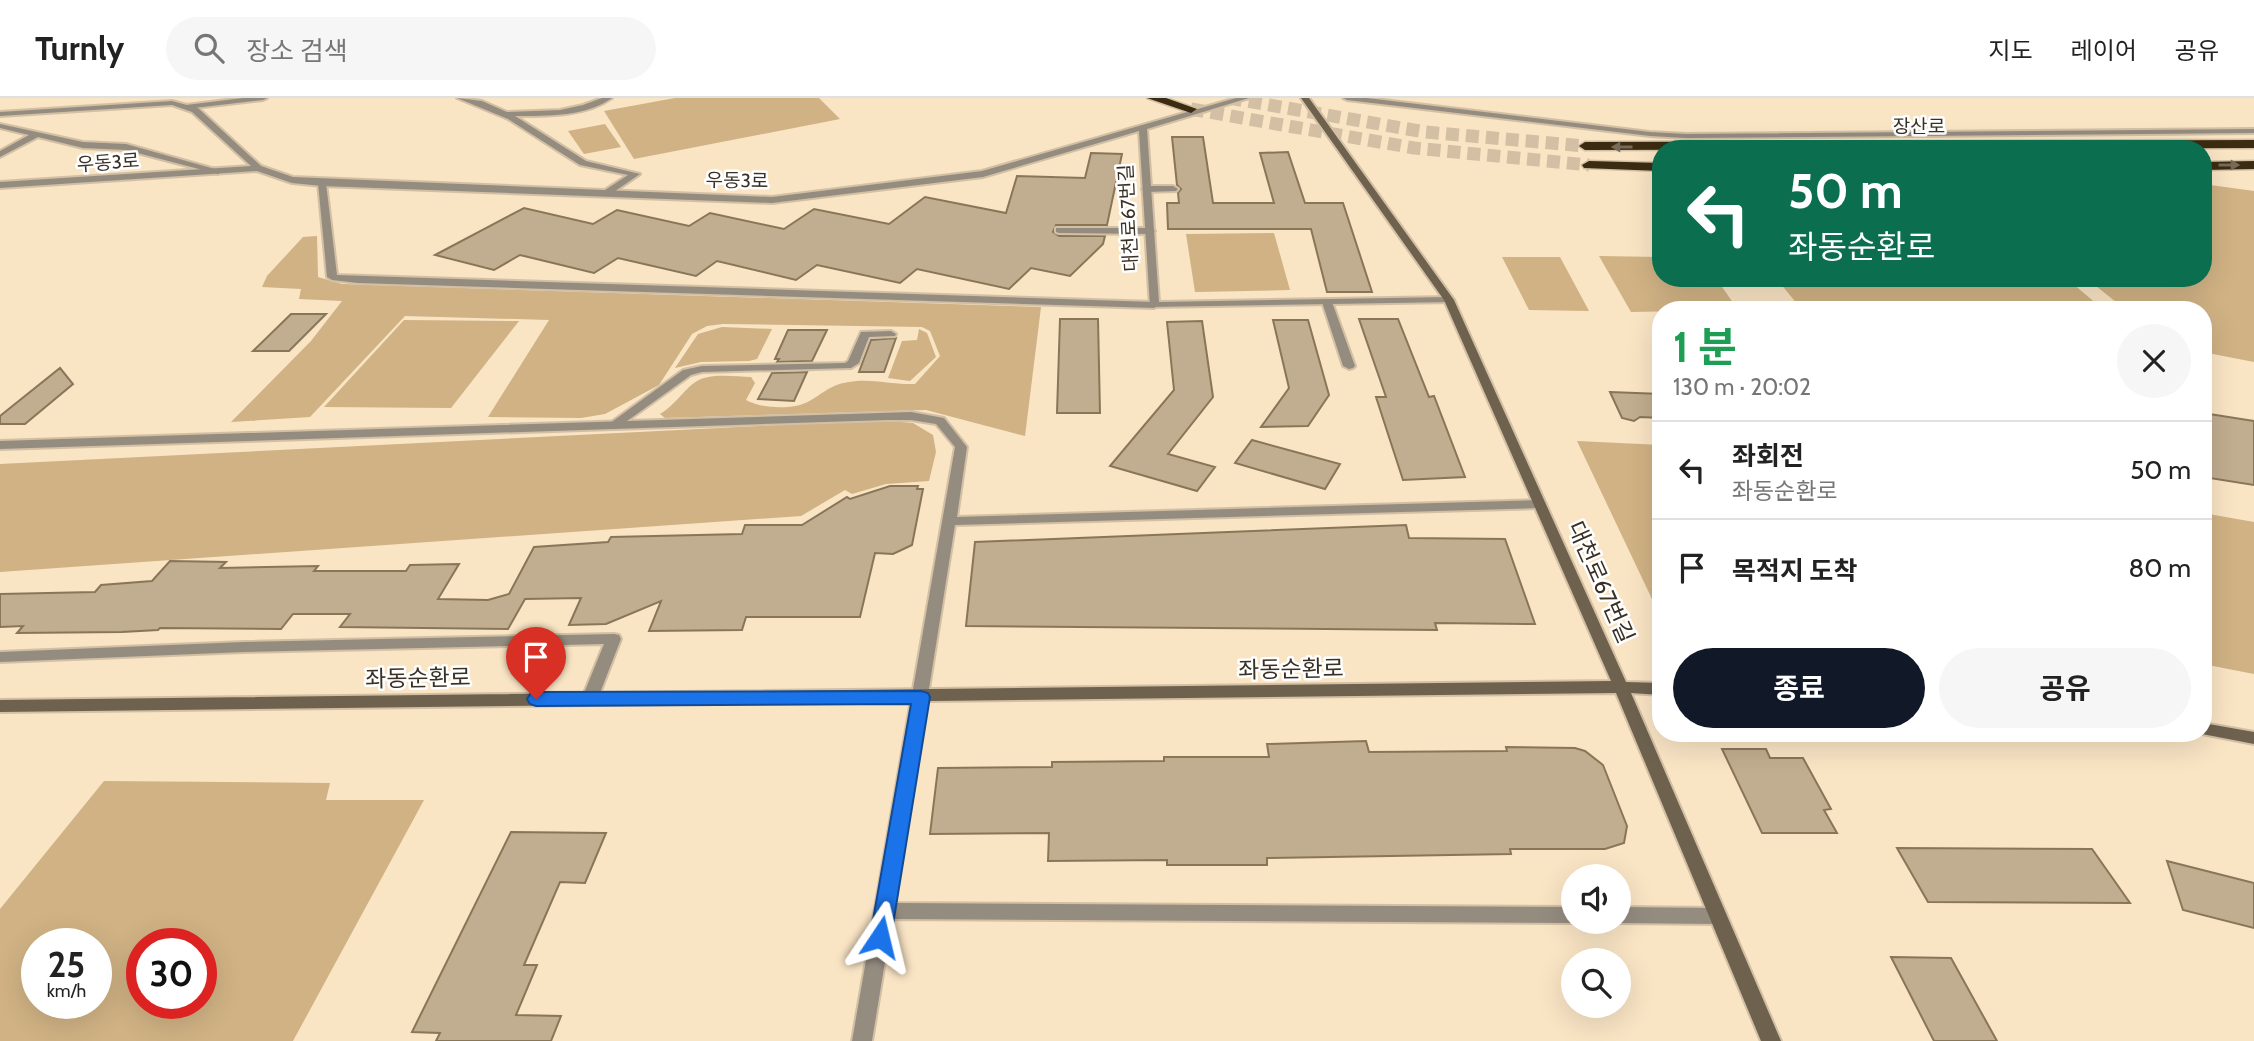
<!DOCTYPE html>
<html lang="ko">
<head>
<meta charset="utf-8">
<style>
	body { margin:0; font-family:Cabin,"Noto Sans KR",sans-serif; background:#f6f6f6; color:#222; height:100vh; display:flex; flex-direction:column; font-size:26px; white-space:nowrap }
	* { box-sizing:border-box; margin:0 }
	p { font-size:23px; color:#767676 }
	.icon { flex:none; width:38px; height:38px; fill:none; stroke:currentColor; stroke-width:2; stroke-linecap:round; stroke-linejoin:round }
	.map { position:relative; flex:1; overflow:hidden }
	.side { position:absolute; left:1652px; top:203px; width:560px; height:441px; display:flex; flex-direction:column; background:#fff; border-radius:28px; box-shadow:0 7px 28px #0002 }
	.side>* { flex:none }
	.banner { position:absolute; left:1652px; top:42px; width:560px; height:147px; border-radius:28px; box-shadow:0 7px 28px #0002; background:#0b6e4f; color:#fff; overflow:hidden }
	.tools { position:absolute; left:1561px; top:766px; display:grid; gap:14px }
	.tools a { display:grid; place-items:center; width:70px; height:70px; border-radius:50%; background:#fff; box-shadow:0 7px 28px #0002; font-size:35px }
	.speed { position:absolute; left:21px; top:830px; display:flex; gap:14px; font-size:35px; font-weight:700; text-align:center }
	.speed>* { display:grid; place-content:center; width:91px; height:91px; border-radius:50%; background:#fff; box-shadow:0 7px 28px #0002; line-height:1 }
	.speed small { font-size:18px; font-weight:400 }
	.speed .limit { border:10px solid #d22; background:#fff; color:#111 }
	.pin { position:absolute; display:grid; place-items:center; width:60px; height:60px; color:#fff; margin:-72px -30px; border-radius:50% 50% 50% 0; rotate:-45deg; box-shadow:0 0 7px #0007 }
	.pin .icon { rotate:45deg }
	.me { position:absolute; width:77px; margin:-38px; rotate:10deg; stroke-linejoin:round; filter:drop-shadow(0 0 5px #0008) }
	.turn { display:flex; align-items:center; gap:24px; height:147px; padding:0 21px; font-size:32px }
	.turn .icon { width:91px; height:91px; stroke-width:2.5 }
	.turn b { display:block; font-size:49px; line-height:60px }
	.round { display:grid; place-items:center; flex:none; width:74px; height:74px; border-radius:37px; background:#f6f6f6 }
	.summary { display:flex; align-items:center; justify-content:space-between; height:119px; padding:0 21px }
	h1 { font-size:42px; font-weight:700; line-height:52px; color:#1e9e55 }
	.primary-button { display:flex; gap:14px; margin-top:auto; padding:14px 21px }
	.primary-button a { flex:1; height:80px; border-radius:42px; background:#111827; color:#fff; font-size:28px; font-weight:700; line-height:80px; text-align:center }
	.primary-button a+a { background:#f6f6f6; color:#222 }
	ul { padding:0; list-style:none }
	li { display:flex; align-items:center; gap:21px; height:98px; padding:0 21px; border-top:2px solid #e0e0e0 }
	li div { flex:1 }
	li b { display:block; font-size:26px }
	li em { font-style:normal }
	header { display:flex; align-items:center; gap:42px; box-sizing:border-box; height:98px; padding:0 35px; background:#fff; border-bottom:2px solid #e0e0e0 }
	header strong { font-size:33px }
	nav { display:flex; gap:38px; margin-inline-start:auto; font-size:24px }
	.search { width:490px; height:63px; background:#f6f6f6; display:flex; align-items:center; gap:18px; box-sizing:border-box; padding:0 24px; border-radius:38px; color:#767676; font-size:26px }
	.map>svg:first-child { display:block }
	.green { fill:#d0b284; fill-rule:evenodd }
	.building { fill:#c1ad8f; stroke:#897659; stroke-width:2 }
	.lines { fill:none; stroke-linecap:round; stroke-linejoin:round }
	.highway-tunnel { stroke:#d3c0a4; stroke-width:13; stroke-dasharray:13 7; stroke-linecap:butt }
	.lane-casing { stroke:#d3c0a4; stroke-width:4 }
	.street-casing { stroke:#d3c0a4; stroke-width:4 }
	.secondary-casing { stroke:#d3c0a4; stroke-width:4 }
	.highway-casing { stroke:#d3c0a4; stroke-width:3 }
	.lane { fill:#958c80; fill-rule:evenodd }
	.street { fill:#958c80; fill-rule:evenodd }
	.secondary { fill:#6e624f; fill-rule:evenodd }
	.highway { fill:#3b2b10; fill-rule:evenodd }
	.oneway { fill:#766b58 }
	.route { fill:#1a73e8; stroke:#114b97; stroke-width:2 }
	.labels { text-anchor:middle; stroke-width:5; stroke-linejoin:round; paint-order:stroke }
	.far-street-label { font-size:19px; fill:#393125; stroke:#fff }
	.street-label { font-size:23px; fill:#393125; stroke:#fff }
</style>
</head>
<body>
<header>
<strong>Turnly</strong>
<div class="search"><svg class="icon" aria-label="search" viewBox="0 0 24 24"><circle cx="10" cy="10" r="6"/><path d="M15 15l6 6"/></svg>장소 검색</div>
<nav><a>지도</a><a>레이어</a><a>공유</a></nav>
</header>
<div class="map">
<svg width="2254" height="943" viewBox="0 0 2254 943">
	<rect width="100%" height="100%" fill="#f9e4c4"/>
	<path class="green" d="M675 0H819L840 21 634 61 604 13Z
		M605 26 621 49 584 56 568 33Z
		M2203 86 2254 93V264L2203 254V212H2126L2086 180H2203Z
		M1274 135 1290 192 1195 194 1186 136Z
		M317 138 318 179 342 186 1041 209 1025 338 926 312 665 320 660 316C674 308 682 294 694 285 709 274 734 279 751 279L755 285 746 302C760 310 784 311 800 307 819 301 826 287 849 284 871 280 892 287 915 286L940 258 930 233 922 229 723 226 707 228 692 236 659 287 605 316 581 320 488 319 549 222 405 218 310 319 231 324 311 243 342 203 299 201 301 191 262 189 267 178 303 139Z
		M1599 158 1661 159V180H1716L1738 212 1631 214Z
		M1502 159H1560L1589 213 1529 212Z
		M1776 180H2066L2104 212H1802Z
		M404 222 519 223 451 310 324 309Z
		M722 229 772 231 757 261 749 263 701 264 675 270 698 236Z
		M919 231 927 235 936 259 910 283 888 280 902 243 917 242Z
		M877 322 913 325 933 337 936 354 929 383 886 386 852 396 845 392 801 418 0 474V366Z
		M1577 343 1661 347V520Z
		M2203 415 2254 424V576L2203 566Z
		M104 683 330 685 326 702H424L293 943H0V811ZM37 845H96V905H37ZM142 845H201V905H142Z"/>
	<path class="building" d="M1172 39H1203L1213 105H1274L1260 55 1288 54 1305 105H1343L1372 194H1327L1311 131H1168L1167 105H1179L1178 95 1181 91 1177 87Z
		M1091 55 1122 56 1107 127H1056L1053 134 1059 138H1105L1103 146 1070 178 1031 170 1009 191 917 171 900 185 817 167 796 182 717 163 696 178 618 160 594 175 520 157 494 172 435 157 524 110 593 126 617 112 689 128 710 115 784 131 814 111 889 126 925 99 1006 115 1017 78 1085 80Z
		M291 216H326L289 253H253Z
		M1060 221H1098L1100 315H1057Z
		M1359 221H1398L1429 299 1434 298 1465 379 1403 382 1376 299H1386Z
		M1273 222H1308L1329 297 1308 328 1261 329 1289 290Z
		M1202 223 1213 299 1168 356 1215 369 1197 393 1110 368 1174 292 1167 224Z
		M788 232H827L812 263 777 264 779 261H775Z
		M896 240 884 274H859L871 242Z
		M60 270 73 286 25 326H0V318Z
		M807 274 794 303 758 301 772 275Z
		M1610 294 1661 296V320L1640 319 1634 323 1622 320Z
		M2203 315 2254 323V387L2203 379Z
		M1252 342 1292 353 1340 366 1325 391 1235 365Z
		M890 388H918L917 391H923L912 447 893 456 875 455 860 519H746L742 532 649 533 661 503 606 526 569 527 581 500 525 501 508 531 340 529 350 516H293L281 531 160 530 158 532 122 534 17 535 23 528 0 529V496L95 494 101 487 152 483 170 463 226 464 220 470 318 468 314 473H406L410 467 459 466 438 501 488 502 509 496 534 449 608 444 611 439 742 436 745 427H802L847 399 850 401Z
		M1406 427 1409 440 1505 441 1535 526 1435 525 1437 532 966 528 975 444Z
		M1366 643 1369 654 1507 653 1506 649 1575 650 1585 653 1603 667 1627 728 1624 745 1605 751H1510L1511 756 1267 760V767H1167V762L1048 763 1049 735 930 736 938 670 1052 669V664L1164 663V659H1269L1267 646Z
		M1722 651H1766L1770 660H1803L1831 711 1824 712 1837 735H1762Z
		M511 734 606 735 585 785 560 784 524 867H537L516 917 561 918 551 943H436L440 935 412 934Z
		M1897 750 2092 751 2130 805 1928 804Z
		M2167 763 2254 785V830L2183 812Z
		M1891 859 1951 860 1997 943H1934Z"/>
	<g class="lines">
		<path class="highway-tunnel" d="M1229 0 1425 34 1585 48
			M1191 11 1414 50 1589 67"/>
		<defs>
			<path id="lane" d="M243 0H267L263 2 186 11 182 9 186 7Z
				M457 0 482 3 507 14 560 12 583 7 602 0H612C586 19 546 18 515 18L586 63 640 76 608 98H602V94L628 77 580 67 508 21Z
				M0 26 83 44 126 46 222 73 218 76 126 52 83 50 38 39 0 59V53L29 37 0 30Z
				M322 82 326 85 337 177 1154 204 1159 207 1154 210 358 185 332 182 327 179 318 85Z
				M1173 88 1178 91 1176 93 1147 94 1142 91 1147 88Z
				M1056 130H1150L1155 133 1150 136 1059 135 1056 134Z
				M1327 201 1332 204 1355 268 1353 270 1349 271 1343 268 1322 204Z
				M891 233 896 236 895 238 869 239 859 265 851 270 702 274 691 277 616 331H608L606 328 683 272 702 268 845 265 848 263 861 234Z"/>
			<path id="street" d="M1236 0H1249L1147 31 1159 204 1449 199 1454 202 1453 204 1150 209 1139 33 983 79 772 105 322 88 292 85 257 73 0 90V84L251 68 192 14 172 7 0 18V14L172 3 198 10 261 68 293 79 772 99 982 73Z
				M1343 0H1367L1650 34 1686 36 2254 31V35L1686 40 1650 38 1347 2Z
				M911 314 944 320 967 349 957 419 1539 402 1546 406 1539 410 955 427 895 805 1573 809V824H1575L1573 825 892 821 872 943H852L955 349 936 326 911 322H888L0 351V343Z
				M614 536 619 537 621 541 598 600 596 604H584L582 600 604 546 244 554 0 564V554L244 544Z
				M1619 809 1717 810 1724 812 1726 818 1724 824 1717 826 1619 825 1617 824H1619Z"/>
			<path id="secondary" d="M1301 0H1309L1454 202 1626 584 1661 585V597L1631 595 1781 943H1761L1616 595 0 614V602L1611 583 1444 202Z
				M2203 625 2254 634V646L2197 635H2203Z"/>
			<path id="highway" d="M1147 0H1166L1197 11 1191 15Z
				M2254 42V50L1585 52 1579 48 1585 44Z
				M1589 63 1661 65V73L1584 70 1582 67Z
				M2254 63V71L2203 72V64Z"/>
		</defs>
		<use href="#lane" class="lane-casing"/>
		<use href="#street" class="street-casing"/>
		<use href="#secondary" class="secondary-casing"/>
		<use href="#highway" class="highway-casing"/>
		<use href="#lane" class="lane"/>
		<use href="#street" class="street"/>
		<use href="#secondary" class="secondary"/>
		<use href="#highway" class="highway"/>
	</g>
	<defs><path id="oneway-solid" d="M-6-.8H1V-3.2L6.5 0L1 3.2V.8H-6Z" transform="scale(1.75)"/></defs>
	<g class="oneway">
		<use href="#oneway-solid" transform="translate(1622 49) rotate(-180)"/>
		<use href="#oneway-solid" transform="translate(2229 67)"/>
	</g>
	<path class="route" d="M921 593 928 595 930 599 891 839 888 845 880 848 873 845 870 839 911 606 536 608 530 606 527 601 530 596 536 594Z"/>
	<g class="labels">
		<g class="far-street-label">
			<text x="1919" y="35">장산로</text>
			<text transform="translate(108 64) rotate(-4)" y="7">우동3로</text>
			<text transform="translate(737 82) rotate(1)" y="7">우동3로</text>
			<text transform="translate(1128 120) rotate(-93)" y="7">대천로67번길</text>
		</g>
		<g class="street-label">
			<text transform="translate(1601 484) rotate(66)" y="8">대천로67번길</text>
			<text transform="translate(1291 571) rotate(-1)" y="8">좌동순환로</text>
			<text transform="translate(418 580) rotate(-1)" y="8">좌동순환로</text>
		</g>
	</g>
</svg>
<div class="tools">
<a><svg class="icon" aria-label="sound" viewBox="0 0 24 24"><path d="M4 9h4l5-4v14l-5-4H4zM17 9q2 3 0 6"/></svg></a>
<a><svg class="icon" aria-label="search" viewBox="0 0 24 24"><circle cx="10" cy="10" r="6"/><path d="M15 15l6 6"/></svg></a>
</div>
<div class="speed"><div>25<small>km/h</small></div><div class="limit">30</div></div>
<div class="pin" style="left:536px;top:601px;background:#d93025"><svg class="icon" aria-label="arrive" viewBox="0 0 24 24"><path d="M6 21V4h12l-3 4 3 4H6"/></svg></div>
<svg class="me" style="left:880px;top:839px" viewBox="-20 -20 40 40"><path d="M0-17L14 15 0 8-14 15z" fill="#1a73e8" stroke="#fff" stroke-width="4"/></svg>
<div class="banner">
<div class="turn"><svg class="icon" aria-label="left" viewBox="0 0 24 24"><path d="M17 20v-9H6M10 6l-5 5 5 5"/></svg><div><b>50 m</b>좌동순환로</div></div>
</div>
<section class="side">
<div class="summary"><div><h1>1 분</h1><p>130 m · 20:02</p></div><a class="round"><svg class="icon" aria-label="close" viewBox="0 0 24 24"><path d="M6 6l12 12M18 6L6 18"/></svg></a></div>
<ul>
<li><svg class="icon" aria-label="left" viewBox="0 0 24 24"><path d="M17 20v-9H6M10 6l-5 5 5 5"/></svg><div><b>좌회전</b><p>좌동순환로</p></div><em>50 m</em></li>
<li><svg class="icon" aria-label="arrive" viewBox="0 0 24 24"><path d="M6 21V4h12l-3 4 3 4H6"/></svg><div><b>목적지 도착</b></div><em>80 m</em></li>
</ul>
<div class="primary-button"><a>종료</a><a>공유</a></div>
</section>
</div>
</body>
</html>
